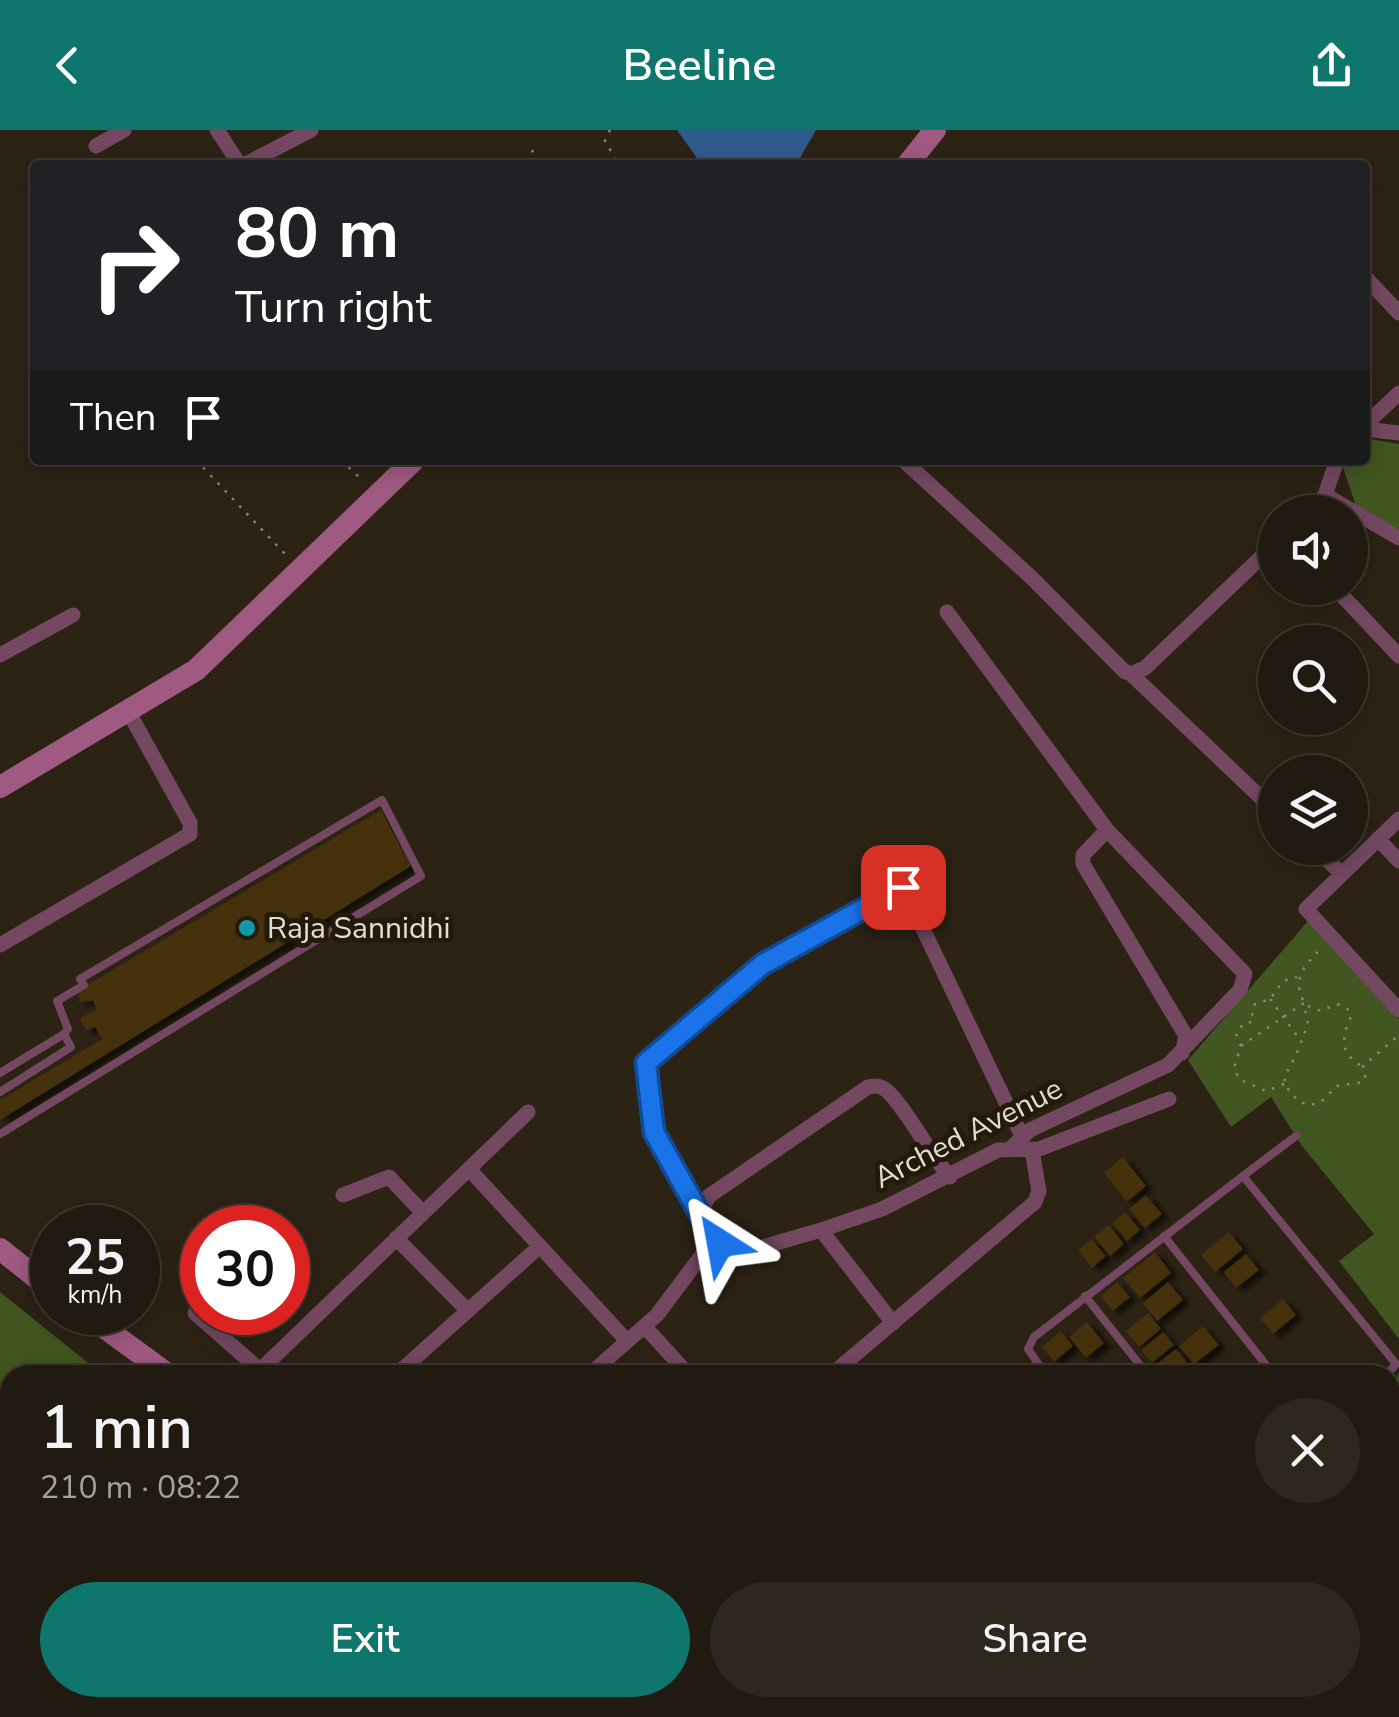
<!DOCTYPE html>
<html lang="en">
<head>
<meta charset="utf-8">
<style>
	body { margin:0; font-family:"Nunito Sans",sans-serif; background:#2d271e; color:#f1f3f6; height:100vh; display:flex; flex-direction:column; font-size:38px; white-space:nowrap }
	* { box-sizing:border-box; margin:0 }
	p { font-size:32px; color:#a2a19f }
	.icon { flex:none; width:55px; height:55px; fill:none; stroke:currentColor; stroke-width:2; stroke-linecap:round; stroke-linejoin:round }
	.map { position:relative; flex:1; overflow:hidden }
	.side { position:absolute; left:0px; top:1235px; width:1400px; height:352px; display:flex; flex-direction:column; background:#211a10; border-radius:30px 30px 0 0; box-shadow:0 5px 25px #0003,0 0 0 2px #3e3830 }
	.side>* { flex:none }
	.banner { position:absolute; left:30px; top:30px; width:1340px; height:305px; border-radius:10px; box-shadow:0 5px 25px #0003,0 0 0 2px #3e3830; background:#202124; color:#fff; overflow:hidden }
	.fabs { position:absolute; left:1258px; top:365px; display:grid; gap:20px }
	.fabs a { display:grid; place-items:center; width:110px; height:110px; border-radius:50%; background:#211a10; box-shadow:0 5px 25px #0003,0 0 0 2px #3e3830; font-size:50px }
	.speed { position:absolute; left:30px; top:1075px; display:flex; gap:20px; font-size:50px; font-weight:700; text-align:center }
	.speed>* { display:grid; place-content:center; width:130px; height:130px; border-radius:50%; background:#211a10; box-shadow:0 5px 25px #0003,0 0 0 2px #3e3830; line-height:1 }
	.speed small { font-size:25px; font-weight:400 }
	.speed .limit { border:15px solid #d22; background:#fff; color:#111 }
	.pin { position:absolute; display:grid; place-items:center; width:85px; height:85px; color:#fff; margin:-42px; border-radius:20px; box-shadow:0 5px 15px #0006 }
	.me { position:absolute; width:110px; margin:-55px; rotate:326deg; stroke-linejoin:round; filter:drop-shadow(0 0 8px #0008) }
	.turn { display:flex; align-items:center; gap:35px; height:210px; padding:0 40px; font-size:45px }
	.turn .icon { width:130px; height:130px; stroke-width:2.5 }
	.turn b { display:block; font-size:70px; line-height:85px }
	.then { display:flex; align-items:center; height:95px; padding:0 40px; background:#0003; gap:20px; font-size:38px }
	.round { display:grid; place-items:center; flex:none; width:105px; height:105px; border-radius:52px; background:#2d271e }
	.headline { display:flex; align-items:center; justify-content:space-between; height:170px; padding:0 40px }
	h1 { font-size:60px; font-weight:600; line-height:75px }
	.primary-button { display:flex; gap:20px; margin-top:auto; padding:20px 40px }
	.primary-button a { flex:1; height:115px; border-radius:60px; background:#0f766e; color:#fff; font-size:40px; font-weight:600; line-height:115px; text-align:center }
	.primary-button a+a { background:#2d271e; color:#f1f3f6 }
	header { display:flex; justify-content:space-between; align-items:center; height:130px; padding:0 40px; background:#0f766e; color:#fff; font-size:45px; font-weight:600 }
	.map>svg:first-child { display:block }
	.green { fill:#415620 }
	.water { fill:#305b8d }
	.building { fill:#44300d; filter:url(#shadow) }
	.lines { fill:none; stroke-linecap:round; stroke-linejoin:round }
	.path { stroke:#8d867a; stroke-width:2.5; stroke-dasharray:2.5 8; stroke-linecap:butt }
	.lane { stroke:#744861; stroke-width:8 }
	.street { stroke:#744861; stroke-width:15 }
	.secondary { stroke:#a05a82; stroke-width:22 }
	.highway { stroke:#e073b4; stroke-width:30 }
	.route-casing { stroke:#114b97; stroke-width:25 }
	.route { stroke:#1a73e8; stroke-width:18 }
	.culture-dot { fill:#0f9aa8; stroke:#231a0c; stroke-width:4 }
	.labels { text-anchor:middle; stroke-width:10; stroke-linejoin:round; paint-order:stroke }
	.poi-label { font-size:30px; fill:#e3ddd3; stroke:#231a0c; text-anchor:start }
	.street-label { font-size:30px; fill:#e3ddd3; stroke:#231a0c }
</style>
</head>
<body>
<header><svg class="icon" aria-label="back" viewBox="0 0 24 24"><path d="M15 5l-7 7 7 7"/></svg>Beeline<svg class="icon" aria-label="share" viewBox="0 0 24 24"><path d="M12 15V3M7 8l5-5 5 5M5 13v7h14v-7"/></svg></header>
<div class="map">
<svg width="1399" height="1587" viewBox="0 0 1399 1587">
	<defs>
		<filter id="shadow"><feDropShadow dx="7" dy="4" stdDeviation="2.5" flood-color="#0009"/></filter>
	</defs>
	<rect width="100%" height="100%" fill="#2c2315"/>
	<path class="green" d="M1370 309 1399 314V399L1356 376 1343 337 1346 330H1365V312Z
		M1308 791 1399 889V1209L1339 1131 1374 1104 1302 1016 1271 967 1231 997 1188 930Z
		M0 1162 103 1245H10V1578H168L157 1587H0Z
		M1399 1243V1323L1390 1344V1264Z
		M257 1578H511L521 1587H247Z
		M667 1578H930L921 1587H659Z"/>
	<path class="water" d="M677 0H816L796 35H702Z"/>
	<path class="building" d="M381 680 411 736 0 990V970L102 909 95 897 86 901 80 888 97 879 93 871 79 872V860Z
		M1123 1027 1146 1056 1127 1072 1104 1043Z
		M1146 1065 1162 1084 1145 1098 1129 1079Z
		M1125 1082 1140 1100 1127 1111 1112 1093Z
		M1109 1095 1124 1114 1110 1126 1094 1107Z
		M1229 1102 1243 1119 1215 1142 1201 1125Z
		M1091 1109 1106 1126 1092 1138 1078 1120Z
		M1155 1122 1171 1143 1140 1168 1123 1148Z
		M1246 1124 1259 1140 1236 1158 1224 1142Z
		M1117 1152 1130 1167 1113 1181 1100 1166Z
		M1168 1152 1183 1170 1157 1191 1143 1173Z
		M1283 1169 1296 1185 1273 1204 1260 1188Z
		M1148 1183 1161 1199 1139 1217 1126 1201Z
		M1087 1192 1104 1213 1086 1228 1069 1207Z
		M1203 1196 1219 1215 1194 1234 1179 1216Z
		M1061 1201 1073 1216 1054 1232 1042 1217Z
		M1163 1202 1174 1215 1152 1233 1141 1220Z
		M1176 1219 1187 1232 1168 1245 1158 1233Z"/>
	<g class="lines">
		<path class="path" d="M610 0 605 11 619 35
			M532 20 538 35
			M196 330 286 425
			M341 330 362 350
			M1270 869 1298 907
			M1303 870C1292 846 1306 835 1322 817
			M1308 876 1321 881 1337 874 1349 880 1351 887C1341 907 1340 925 1362 936
			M1241 916 1304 873 1308 895C1303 905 1302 911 1298 920 1293 933 1286 939 1284 954L1299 972 1311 975 1321 972 1337 956 1363 952 1366 944 1363 936 1399 905
			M1284 954 1266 961 1239 949 1234 938 1241 916 1236 904 1244 893 1253 892 1252 883 1255 874 1270 869 1283 851 1297 847"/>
		<path class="lane" d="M0 943 64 904 68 899 57 871 84 855 80 849 382 670 421 746 0 1004
			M0 962 71 917 64 904
			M1243 1046 1296 1006
			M1164 1106 1274 1245
			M1085 1166 1148 1245
			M1046 1245 1028 1219 1034 1207 1243 1046 1396 1234 1386 1245
			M929 1587 938 1578"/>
		<path class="street" d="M217 0 240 35
			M96 16 124 0
			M244 35 311 0
			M1365 147 1399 183
			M1365 295 1399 263
			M1365 299 1399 303
			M903 330 1033 449 1124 541 1131 544 1145 538 1275 414
			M1325 365 1399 408
			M1308 382 1325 365 1337 330
			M1335 458 1399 526
			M947 482 1107 700 1245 844 1240 860 1168 935 1030 1000 1010 1019
			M0 525 73 485
			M1131 544 1275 681
			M1399 689 1306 779 1399 880
			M1107 700 1083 725V734L1186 906 1182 923
			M1378 709 1399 731
			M1314 718 1342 744
			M0 815 190 704V693L128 581
			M469 1039 627 1211
			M343 1065 389 1047 423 1083
			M708 1091 703 1077 709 1066 868 957C875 956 876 955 883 958 899 966 932 1028 950 1047
			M821 1100 893 1193
			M396 1108 468 1181
			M716 1113 654 1002 646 933 763 834 903 757 1022 1006
			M202 1175 195 1183 260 1240
			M645 1197 689 1245
			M255 1245 528 982
			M396 1245 540 1116
			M589 1245 657 1185 702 1125 716 1113 759 1118 821 1100 882 1079 998 1020 1039 1019 1169 969
			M831 1245 1035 1072 1039 1061 1032 1020
			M207 1587 218 1578
			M234 1587 245 1578
			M1072 1587 1080 1578"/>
		<path class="secondary" d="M907 35 935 0
			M0 657 196 540 414 330
			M0 1119 52 1160
			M83 1182 169 1245
			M602 1578 612 1587"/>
		<path class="highway" d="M1390 1530 1399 1508
			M1365 1587 1370 1578"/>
	</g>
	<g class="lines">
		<defs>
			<path id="route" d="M720 1113H716L654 1002 646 933 763 834 903 757"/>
		</defs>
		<use href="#route" class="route-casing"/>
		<use href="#route" class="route"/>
	</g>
	<circle class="culture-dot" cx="247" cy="798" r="10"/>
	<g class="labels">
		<g class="poi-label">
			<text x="267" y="808">Raja Sannidhi</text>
		</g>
		<g class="street-label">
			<text transform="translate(968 1003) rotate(-27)" y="10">Arched Avenue</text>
		</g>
	</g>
</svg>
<div class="fabs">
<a><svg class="icon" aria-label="sound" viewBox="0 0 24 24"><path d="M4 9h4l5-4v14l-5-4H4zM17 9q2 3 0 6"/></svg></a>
<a><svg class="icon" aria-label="search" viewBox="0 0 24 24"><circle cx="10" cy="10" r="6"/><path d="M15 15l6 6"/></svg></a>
<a><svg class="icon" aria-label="layers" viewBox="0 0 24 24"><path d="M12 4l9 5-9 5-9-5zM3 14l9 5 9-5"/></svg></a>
</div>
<div class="speed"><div>25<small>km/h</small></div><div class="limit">30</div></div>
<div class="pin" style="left:903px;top:757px;background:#d93025"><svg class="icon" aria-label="arrive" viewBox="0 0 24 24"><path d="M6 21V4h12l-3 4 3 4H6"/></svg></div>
<svg class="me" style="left:720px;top:1113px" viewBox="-20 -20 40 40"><path d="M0-17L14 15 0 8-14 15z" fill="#1a73e8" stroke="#fff" stroke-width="4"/></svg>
<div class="banner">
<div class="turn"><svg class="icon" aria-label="right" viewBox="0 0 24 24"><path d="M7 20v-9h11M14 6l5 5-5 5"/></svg><div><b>80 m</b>Turn right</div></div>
<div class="then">Then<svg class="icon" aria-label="arrive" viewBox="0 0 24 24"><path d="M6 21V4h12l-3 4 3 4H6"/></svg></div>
</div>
<section class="side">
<div class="headline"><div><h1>1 min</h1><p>210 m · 08:22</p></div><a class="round"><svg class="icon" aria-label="close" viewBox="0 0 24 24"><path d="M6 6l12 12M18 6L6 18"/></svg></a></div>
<div class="primary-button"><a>Exit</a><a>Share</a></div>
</section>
</div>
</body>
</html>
